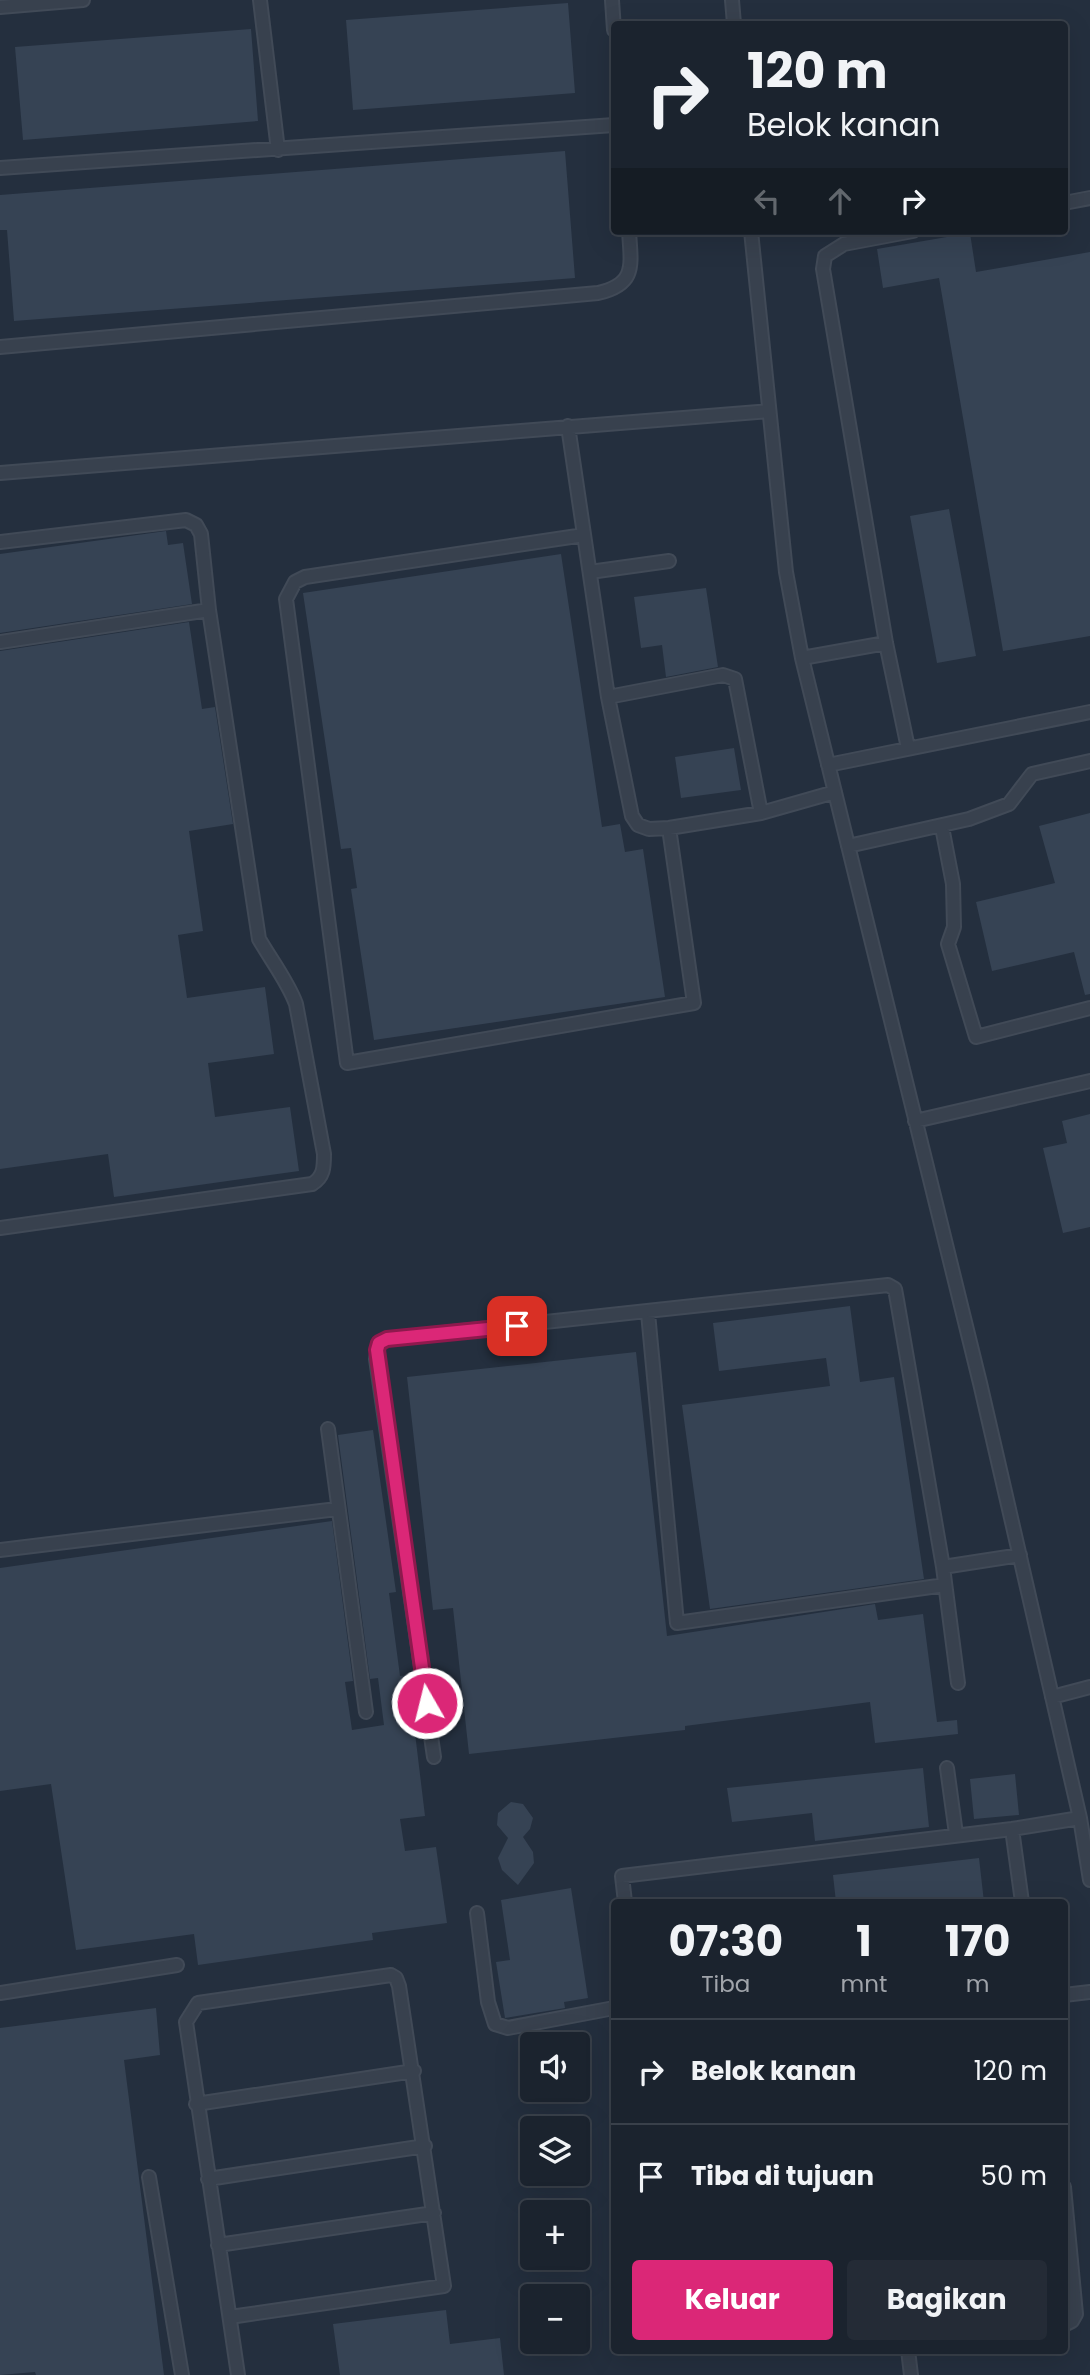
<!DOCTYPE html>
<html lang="id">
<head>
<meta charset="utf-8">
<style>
	body { margin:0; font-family:Poppins,sans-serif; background:#242b36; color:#f1f3f6; height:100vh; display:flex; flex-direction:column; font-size:26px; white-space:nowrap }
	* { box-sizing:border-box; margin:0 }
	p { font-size:23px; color:#a0a4aa }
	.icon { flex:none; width:38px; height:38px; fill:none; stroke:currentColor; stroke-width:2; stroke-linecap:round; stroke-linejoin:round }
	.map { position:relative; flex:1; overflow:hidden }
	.drawer { position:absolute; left:611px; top:1899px; width:457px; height:455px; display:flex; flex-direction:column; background:#1b232e; border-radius:7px; box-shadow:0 7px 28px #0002,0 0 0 2px #39404a }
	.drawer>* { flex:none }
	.guide { position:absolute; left:611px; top:21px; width:457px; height:214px; border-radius:7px; box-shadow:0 7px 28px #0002,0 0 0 2px #39404a; background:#1b232e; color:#f1f3f6; overflow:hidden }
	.fabs { position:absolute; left:520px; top:2032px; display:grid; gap:14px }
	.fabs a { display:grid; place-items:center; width:70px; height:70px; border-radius:7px; background:#1b232e; box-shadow:0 7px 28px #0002,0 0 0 2px #39404a; font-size:35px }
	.pin { position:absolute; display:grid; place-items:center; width:60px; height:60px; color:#fff; margin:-30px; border-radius:14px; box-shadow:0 4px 10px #0006 }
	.me { position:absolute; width:77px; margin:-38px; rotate:352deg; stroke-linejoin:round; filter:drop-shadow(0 0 5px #0008) }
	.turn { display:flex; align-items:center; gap:24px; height:147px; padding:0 21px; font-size:32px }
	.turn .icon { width:91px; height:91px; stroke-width:2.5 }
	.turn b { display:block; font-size:49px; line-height:60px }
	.lanes { display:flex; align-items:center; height:66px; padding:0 21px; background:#0003; justify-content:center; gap:35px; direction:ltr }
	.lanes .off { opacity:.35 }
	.eta { display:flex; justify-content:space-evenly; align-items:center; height:119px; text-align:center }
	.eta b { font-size:42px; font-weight:700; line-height:49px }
	.action { display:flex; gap:14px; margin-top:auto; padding:14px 21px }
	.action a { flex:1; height:80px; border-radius:7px; background:#db2777; color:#fff; font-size:28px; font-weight:700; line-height:80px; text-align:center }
	.action a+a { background:#242b36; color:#f1f3f6 }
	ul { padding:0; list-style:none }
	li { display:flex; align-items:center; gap:21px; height:105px; padding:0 21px; border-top:2px solid #39404a }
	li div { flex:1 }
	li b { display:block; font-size:26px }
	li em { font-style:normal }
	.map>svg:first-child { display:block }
	.building { fill:#364354 }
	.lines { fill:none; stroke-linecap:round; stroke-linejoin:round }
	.lane-casing { stroke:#414a57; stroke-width:16 }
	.lane { stroke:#38414e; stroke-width:12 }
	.route-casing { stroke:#8e194d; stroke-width:18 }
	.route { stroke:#db2777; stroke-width:12 }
</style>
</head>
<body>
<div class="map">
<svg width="1090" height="2375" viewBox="0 0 1090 2375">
	<rect width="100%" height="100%" fill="#242f3e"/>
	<path class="building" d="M568 3 575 93 353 110 346 20Z
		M251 29 258 121 23 140 15 47Z
		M565 151 575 278 14 321 7 230H0V195Z
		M970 233 976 272 1090 252V636L1003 651 939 278 883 288 877 249Z
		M949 509 976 656 937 663 910 516Z
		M166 531 168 545 183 543 192 604 0 633V554Z
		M561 554 602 827 620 824 625 852 643 849 665 997 374 1040 351 889 357 888 351 848 341 849 303 593Z
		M706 588 718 667 666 677 662 645 641 648 634 597Z
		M189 622 202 709 215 707 233 824 189 831 203 931 178 935 187 998 265 987 274 1054 208 1063 215 1117 290 1107 299 1171 114 1197 108 1154 0 1169V651Z
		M734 748 741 790 681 798 675 757Z
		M1090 813V994L1085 995 1074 952 992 971 976 902 1055 883 1039 826Z
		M1090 1114V1227L1063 1233 1043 1148 1067 1143 1062 1121Z
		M850 1306 860 1382 894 1377 924 1579 710 1609 682 1405 830 1386 826 1358 719 1371 713 1323Z
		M636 1352 667 1636 875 1604 878 1620 923 1614 937 1722 957 1720 958 1734 875 1743 870 1702 685 1726V1730L469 1754 453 1608 433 1610 407 1377Z
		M373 1430 396 1592 389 1593 400 1676 408 1675 425 1816 400 1819 405 1851 436 1847 447 1923 372 1933 373 1940 198 1965 194 1934 76 1950 51 1784 0 1791V1568L332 1521 353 1681 345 1682 352 1730 384 1725 378 1678 370 1679 338 1435Z
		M923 1768 929 1827 815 1841 812 1813 732 1822 727 1788Z
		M1015 1774 1019 1815 974 1819 970 1779Z
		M511 1802 523 1804 533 1818 530 1829 523 1837 533 1852 534 1863 518 1885 502 1870 498 1858 508 1838 497 1825 498 1813Z
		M979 1858 984 1902H836L833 1875Z
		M571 1888 588 1998 564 2002 565 2008 505 2018 496 1962 510 1960 501 1900Z
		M156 2008 160 2055 124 2060 164 2375H36L35 2372 0 2375V2028Z
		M446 2310 450 2344 500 2338 504 2375H340L333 2324Z"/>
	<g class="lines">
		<defs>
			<path id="lane" d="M260 0 278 150
				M612 0 614 30
				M732 0 734 24
				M0 7 83 0
				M0 168 614 125
				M1064 203 1090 198
				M751 231 786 572 802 658 980 1383 1080 1818 1090 1880
				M0 347 598 293C637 284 631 265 629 231
				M568 426 608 697 632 816 638 825 649 829 669 828 761 813 835 792
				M0 473 769 411
				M584 535 305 577 295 582 286 599 347 1063 694 1003 669 828
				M0 542 186 520 196 525 201 534 209 610 259 939C271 960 288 982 296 1004L324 1154C324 1167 324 1177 312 1184L0 1228
				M590 572 669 561
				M0 642 209 610
				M802 658 886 643
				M608 697 723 675 735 679 761 813
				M908 748 886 643 823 269 825 256 844 244 913 231
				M828 765 1090 712
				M942 827 953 884 954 927 948 944 976 1037 1090 1008
				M848 846 969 819 1009 804 1032 774 1090 761
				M915 1121 1090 1081
				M648 1313 677 1623 945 1585
				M328 1429 366 1712
				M0 1550 337 1509
				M943 1567 1020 1555
				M1052 1697 1090 1687
				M434 1757 376 1359 379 1343 387 1339 888 1285 895 1289 897 1300 943 1567 958 1683
				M947 1768 956 1834
				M1012 1829 1022 1902
				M625 1902 622 1876 1012 1829 1080 1818
				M477 1913 488 2002 495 2024 508 2028 614 2008
				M0 1993 177 1965
				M1064 1995 1090 1992
				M196 2104 414 2071
				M149 2177 182 2375
				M208 2179 425 2146
				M1064 2187 1076 2314 1072 2321 1064 2325
				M218 2245 434 2213
				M230 2317 444 2286 399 1986 396 1978 391 1975 198 2003 186 2022 238 2375
				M908 2350 911 2375"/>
		</defs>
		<use href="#lane" class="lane-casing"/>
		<use href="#lane" class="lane"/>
	</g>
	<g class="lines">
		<defs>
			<path id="route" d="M427 1703 377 1350 379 1343 387 1339 517 1326"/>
		</defs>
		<use href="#route" class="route-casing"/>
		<use href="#route" class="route"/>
	</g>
</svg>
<div class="fabs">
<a><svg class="icon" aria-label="sound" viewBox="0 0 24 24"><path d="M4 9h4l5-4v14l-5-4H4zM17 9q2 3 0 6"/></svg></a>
<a><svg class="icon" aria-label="layers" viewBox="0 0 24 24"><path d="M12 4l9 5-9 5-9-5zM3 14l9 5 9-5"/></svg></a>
<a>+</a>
<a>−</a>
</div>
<div class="pin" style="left:517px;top:1326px;background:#d93025"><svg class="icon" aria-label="arrive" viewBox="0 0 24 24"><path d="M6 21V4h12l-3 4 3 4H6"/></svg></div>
<svg class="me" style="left:427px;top:1703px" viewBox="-20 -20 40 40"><circle r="17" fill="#db2777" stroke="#fff" stroke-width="3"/><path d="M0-11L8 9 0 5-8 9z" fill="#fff"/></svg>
<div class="guide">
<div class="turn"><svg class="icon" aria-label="right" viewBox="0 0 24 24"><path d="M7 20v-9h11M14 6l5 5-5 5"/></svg><div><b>120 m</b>Belok kanan</div></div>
<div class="lanes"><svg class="icon off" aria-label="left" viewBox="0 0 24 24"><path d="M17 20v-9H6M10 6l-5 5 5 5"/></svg><svg class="icon off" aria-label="ahead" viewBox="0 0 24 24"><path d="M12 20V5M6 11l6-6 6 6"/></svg><svg class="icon" aria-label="right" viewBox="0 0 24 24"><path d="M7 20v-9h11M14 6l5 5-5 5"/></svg></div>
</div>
<section class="drawer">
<div class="eta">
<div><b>07:30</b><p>Tiba</p></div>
<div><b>1</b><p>mnt</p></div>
<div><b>170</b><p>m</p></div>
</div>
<ul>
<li><svg class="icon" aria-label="right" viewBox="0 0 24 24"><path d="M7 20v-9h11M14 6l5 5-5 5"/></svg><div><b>Belok kanan</b></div><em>120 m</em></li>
<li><svg class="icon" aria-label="arrive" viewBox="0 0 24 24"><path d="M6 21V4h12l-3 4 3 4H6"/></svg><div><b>Tiba di tujuan</b></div><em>50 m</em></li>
</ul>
<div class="action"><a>Keluar</a><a>Bagikan</a></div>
</section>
</div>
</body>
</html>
